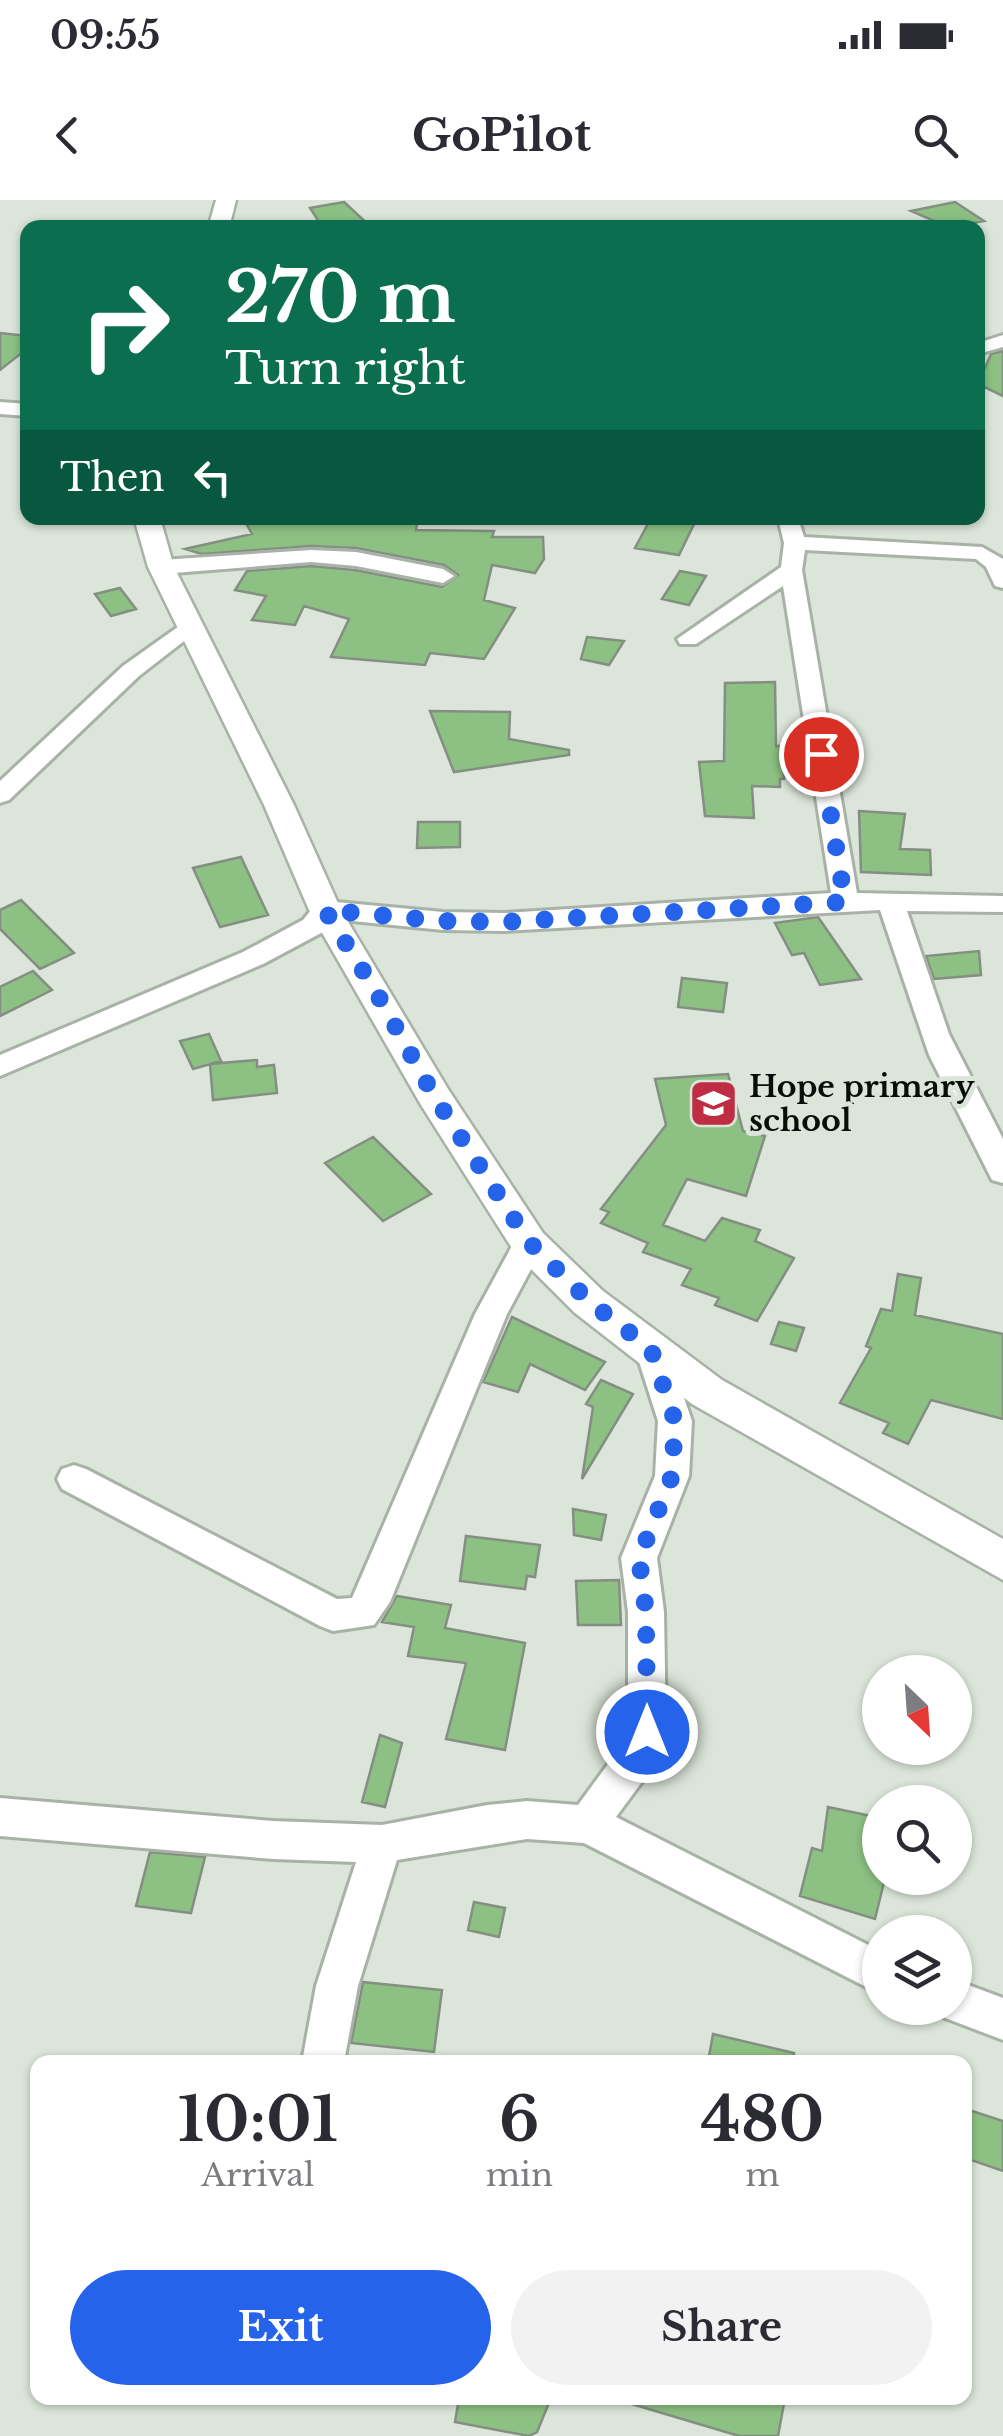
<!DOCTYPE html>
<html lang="en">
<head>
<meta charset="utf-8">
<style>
	body { margin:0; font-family:"Libre Baskerville",serif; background:#f2f2f3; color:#2b2b33; height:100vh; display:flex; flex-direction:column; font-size:38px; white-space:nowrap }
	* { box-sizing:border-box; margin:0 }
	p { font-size:32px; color:#7c7c81 }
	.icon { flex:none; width:55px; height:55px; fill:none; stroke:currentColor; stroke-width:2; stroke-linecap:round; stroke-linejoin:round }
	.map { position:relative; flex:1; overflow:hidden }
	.panel { position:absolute; left:30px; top:1855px; width:942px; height:350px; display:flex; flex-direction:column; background:#fff; border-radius:20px; box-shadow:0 2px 8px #0004 }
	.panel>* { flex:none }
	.guide { position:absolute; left:20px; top:20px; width:965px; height:305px; border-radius:20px; box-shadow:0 2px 8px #0004; background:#0b6e4f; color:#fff; overflow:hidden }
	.needle { width:65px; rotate:155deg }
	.fabs { position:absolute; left:862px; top:1455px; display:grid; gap:20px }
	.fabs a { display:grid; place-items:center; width:110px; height:110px; border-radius:50%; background:#fff; box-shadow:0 2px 8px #0004; font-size:50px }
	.pin { position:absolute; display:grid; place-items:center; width:85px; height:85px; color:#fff; margin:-42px; border:5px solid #fff; border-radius:50%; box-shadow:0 2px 10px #0007 }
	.me { position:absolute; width:110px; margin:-55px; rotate:0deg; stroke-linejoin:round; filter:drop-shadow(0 0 8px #0008) }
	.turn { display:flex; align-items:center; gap:35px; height:210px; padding:0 40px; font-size:45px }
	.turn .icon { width:130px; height:130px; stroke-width:2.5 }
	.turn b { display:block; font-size:70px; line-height:85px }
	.then { display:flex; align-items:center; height:95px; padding:0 40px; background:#0003; gap:20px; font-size:38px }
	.eta { display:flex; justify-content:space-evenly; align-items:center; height:170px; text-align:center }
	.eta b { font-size:60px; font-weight:800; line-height:70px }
	.button { display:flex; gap:20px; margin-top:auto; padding:20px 40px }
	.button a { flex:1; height:115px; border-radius:60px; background:#2563eb; color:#fff; font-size:40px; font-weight:800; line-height:115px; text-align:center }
	.button a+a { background:#f2f2f3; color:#2b2b33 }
	.status { display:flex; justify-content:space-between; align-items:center; height:70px; padding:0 50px; background:#fff; direction:ltr }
	.status svg { height:28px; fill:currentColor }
	header { display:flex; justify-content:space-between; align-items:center; height:130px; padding:0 40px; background:#fff; font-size:45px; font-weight:800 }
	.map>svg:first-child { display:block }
	.building { fill:#8dc183; stroke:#858e83; stroke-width:2.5 }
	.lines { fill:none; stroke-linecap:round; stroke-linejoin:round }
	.minor-casing { stroke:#a8b2a6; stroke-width:6 }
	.tertiary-casing { stroke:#a8b2a6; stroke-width:5 }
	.minor { fill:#fff; fill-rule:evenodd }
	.tertiary { fill:#fff; fill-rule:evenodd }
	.route { stroke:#2563eb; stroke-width:18; stroke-dasharray:0 32.4 }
	.labels { text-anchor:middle; stroke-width:10; stroke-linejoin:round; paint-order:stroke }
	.poi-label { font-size:30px; font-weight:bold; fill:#090d09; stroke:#dbe5d9; text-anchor:start }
</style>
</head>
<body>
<div class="status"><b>09:55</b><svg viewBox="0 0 49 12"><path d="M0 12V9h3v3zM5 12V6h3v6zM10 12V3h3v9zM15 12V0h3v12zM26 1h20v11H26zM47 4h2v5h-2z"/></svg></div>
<header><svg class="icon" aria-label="back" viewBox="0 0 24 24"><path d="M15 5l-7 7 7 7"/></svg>GoPilot<svg class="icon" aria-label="search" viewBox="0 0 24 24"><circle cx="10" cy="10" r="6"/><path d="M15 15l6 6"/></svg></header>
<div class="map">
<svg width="1003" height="2236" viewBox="0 0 1003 2236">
	<rect width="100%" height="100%" fill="#dbe5d9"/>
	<path class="building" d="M344 2 372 28H323L310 8Z
		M955 2 984 21 948 27 911 11Z
		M0 133 28 136V148L0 170Z
		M1003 151V196L978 184 991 154Z
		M243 318H418L416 330 494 331 492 337H543L544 359 535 373 492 365 484 400 515 408 484 459 430 453 425 465 331 457 349 419 304 406 295 425 252 420 266 396 235 390 247 371 311 366 355 370 442 387 458 375 444 365 356 348 311 346 202 354 185 349 252 334Z
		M651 318H697L679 355 635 348Z
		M680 371 706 376 689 405 662 399Z
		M120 388 136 409 111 416 95 394Z
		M587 437 624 441 609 465 581 459Z
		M775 482 776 546H781L784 579H780V587L752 586 754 618 705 616 699 562 724 561 725 483Z
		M430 511 510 512 509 539 569 550V555L454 572Z
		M859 611 905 614 900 649 930 650 931 675 861 672Z
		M418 622H460V647L417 648Z
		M241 657 268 715 220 727 193 668Z
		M21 700 74 753 40 769 0 729V710Z
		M818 717 861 779 820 785 804 753 792 755 775 723Z
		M979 751 981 775 934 779 926 756Z
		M33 771 52 790 0 816V787Z
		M682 778 727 783 723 812 678 807Z
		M209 834 221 861 193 869 180 841Z
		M257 860V867L274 865 277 893 213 900 210 864Z
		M728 874 743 931 765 936 746 996 687 979 663 1025 705 1041 722 1018 760 1030 755 1041 794 1058 757 1121 715 1105 719 1098 682 1085 691 1069 643 1052 648 1043 601 1023 609 1012 601 1009 666 925 655 879Z
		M373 937 431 994 383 1021 325 963Z
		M898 1074 921 1078 915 1115 1003 1134V1219L931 1200 908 1244 883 1233 889 1223 840 1203 871 1148 866 1146 881 1109 892 1111Z
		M512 1117 605 1162 585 1190 530 1164 518 1192 483 1182Z
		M779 1122 804 1128 796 1151 771 1144Z
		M601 1180 633 1194 582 1279 593 1207 586 1204Z
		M573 1309 606 1315 601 1340 574 1335Z
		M466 1336 540 1345 535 1377 527 1376 525 1389 460 1381Z
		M619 1380 621 1425H578L576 1381Z
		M397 1396 451 1405 445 1428 525 1443 505 1550 446 1539 466 1463 408 1456 414 1427 382 1422Z
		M380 1535 402 1543 385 1607 362 1602Z
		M828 1607 876 1617 872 1653 880 1655V1678H885L875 1719 800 1696 812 1648 822 1651Z
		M150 1652 205 1657 191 1713 136 1706Z
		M474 1702 505 1708 499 1737 468 1730Z
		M363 1782 442 1790 434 1852 351 1843Z
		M713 1834 794 1853 793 1862H708Z
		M969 1910 1003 1921V1971L965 1958Z
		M459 2198H551L537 2232 529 2236 455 2222Z
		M633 2198H785L778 2236H739L632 2204Z"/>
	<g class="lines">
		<defs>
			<path id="minor" d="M1003 135V147L978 154V143Z
				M0 202 28 204V216L0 214Z
				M778 318H798L804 337 982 347 1003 359V388L995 386 986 367 976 359 805 350 802 370 857 693 1003 696V712L907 711 949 834 1003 939V983L992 980 929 855 880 710 504 731 443 730 332 719 323 732 263 764 0 876V855L243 752 303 720 316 704 325 701 443 712 504 713 831 693 783 386 696 444H680L677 439 781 367 784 343Z
				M311 350 356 352 443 369 454 376 443 383 356 366 311 362 161 374 150 367 161 360Z
				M189 419 197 421 200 426 197 431 139 476 9 600 0 603V581L123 466Z
				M529 1031 540 1035 545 1043 507 1114 390 1402 374 1425 333 1431 320 1426 62 1289 57 1279 62 1269 74 1265 86 1269 337 1399 352 1398 475 1114 518 1035Z
				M651 1136 663 1140 667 1149 692 1221 689 1276 657 1358 664 1412 666 1532 647 1575 616 1617 880 1751V1794L584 1643 527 1639 397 1660 358 1786 344 1862H302L316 1786 356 1662 273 1659 0 1636V1598L273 1621 382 1625 487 1605 527 1601 578 1605 619 1549 628 1531V1412L621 1358 655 1276 658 1221 635 1149 639 1140Z
				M955 1780 1003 1798V1840L940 1816 937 1808H955Z"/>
			<path id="tertiary" d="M216 0H236L229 28H208Z
				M134 318H160L174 367 294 605 341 710 448 889 543 1033 603 1091 722 1180 1003 1339V1380L692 1204 575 1113 515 1053 421 905 309 710 264 605 148 367Z"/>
		</defs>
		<use href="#minor" class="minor-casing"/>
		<use href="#tertiary" class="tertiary-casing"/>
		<use href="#minor" class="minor"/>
		<use href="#tertiary" class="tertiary"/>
	</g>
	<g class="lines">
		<path class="route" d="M647 1532 646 1412 639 1358 672 1276 675 1221 651 1149 590 1102 529 1042 434 896 375 790 325 710 443 721 504 722 845 702 821 554"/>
	</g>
	<defs>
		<symbol id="school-square" viewBox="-11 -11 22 22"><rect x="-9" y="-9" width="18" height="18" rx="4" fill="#be2d43" stroke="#dbe5d9"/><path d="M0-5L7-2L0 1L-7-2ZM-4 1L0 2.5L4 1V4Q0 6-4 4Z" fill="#fff"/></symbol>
	</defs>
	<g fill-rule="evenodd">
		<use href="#school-square" x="686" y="876" width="55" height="55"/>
	</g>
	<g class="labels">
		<g class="poi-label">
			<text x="749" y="897">Hope primary<tspan x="749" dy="34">school</tspan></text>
		</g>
	</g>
</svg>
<div class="fabs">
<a><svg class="needle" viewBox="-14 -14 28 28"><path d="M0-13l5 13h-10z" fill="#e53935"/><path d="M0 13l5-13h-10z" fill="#7c7c81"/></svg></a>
<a><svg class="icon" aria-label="search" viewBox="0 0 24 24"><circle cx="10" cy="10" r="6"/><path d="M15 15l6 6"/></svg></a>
<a><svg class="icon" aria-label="layers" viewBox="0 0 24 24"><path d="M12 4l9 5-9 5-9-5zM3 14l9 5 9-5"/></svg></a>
</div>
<div class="pin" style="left:821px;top:554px;background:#d93025"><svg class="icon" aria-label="arrive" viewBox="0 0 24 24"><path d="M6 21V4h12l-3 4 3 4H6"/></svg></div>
<svg class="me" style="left:647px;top:1532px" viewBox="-20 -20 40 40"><circle r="17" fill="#2563eb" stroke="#fff" stroke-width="3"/><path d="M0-11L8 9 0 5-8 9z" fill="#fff"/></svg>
<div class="guide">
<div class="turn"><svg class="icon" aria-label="right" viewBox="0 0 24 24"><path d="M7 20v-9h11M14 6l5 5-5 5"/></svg><div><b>270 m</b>Turn right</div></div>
<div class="then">Then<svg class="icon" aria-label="left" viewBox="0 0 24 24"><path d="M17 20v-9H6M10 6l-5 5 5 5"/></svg></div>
</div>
<section class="panel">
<div class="eta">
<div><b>10:01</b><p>Arrival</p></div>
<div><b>6</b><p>min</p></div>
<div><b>480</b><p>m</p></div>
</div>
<div class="button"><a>Exit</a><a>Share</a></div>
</section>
</div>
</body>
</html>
